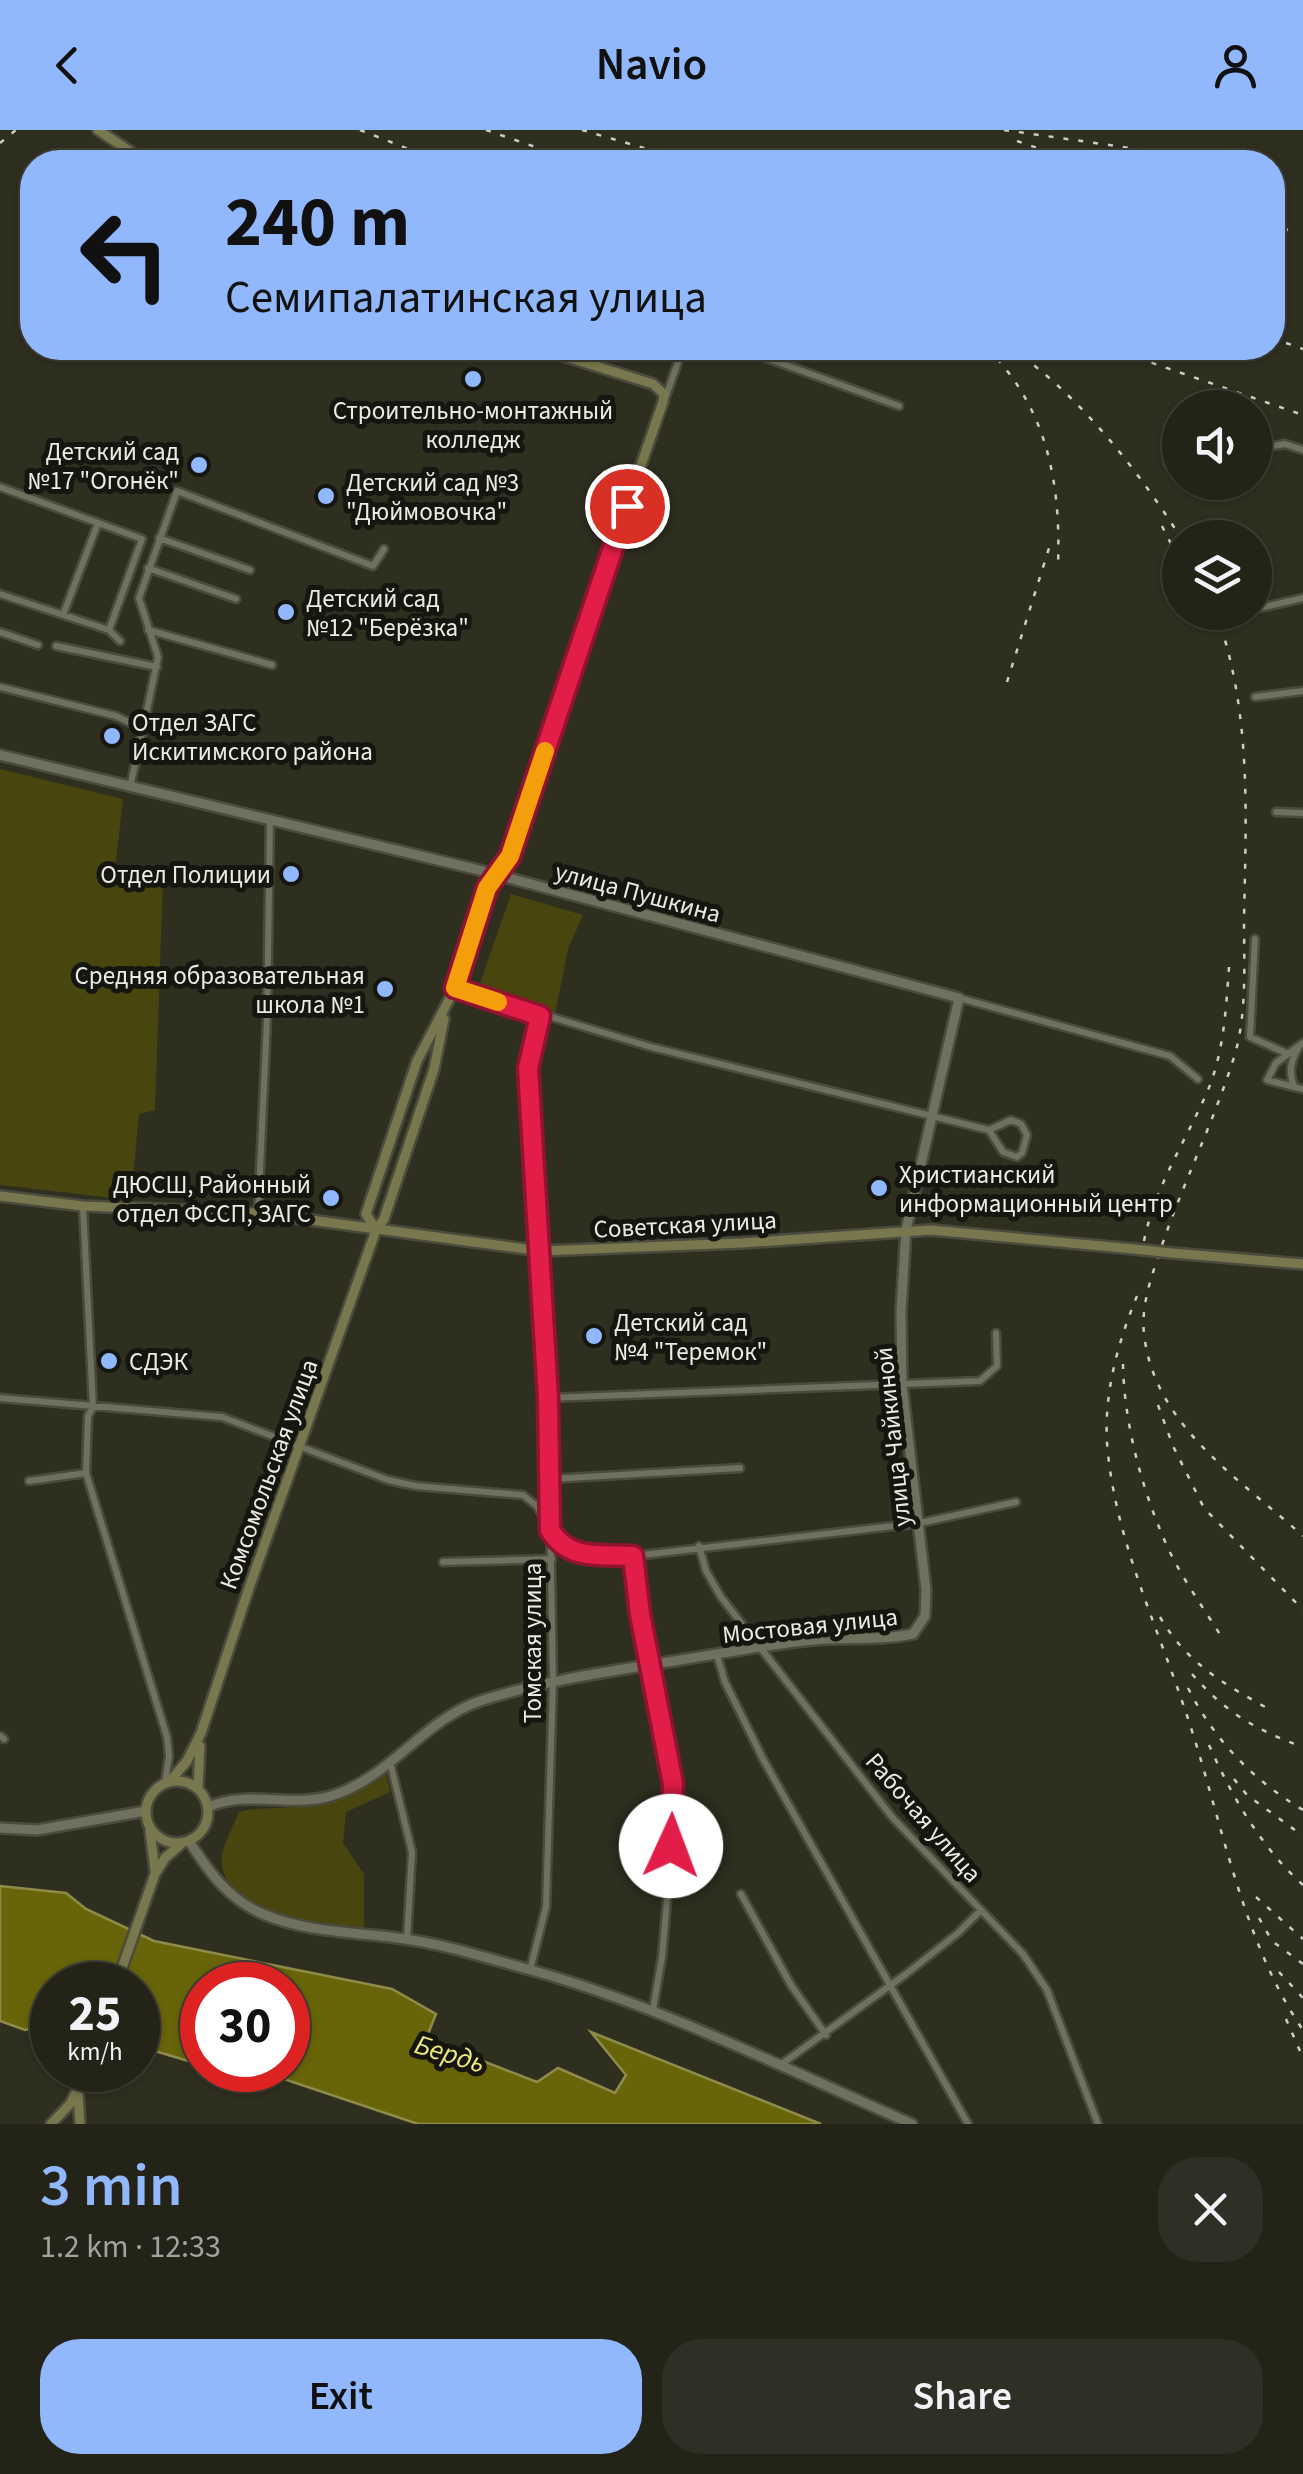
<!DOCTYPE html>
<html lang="en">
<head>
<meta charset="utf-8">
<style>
	body { margin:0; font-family:"Source Sans 3",sans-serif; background:#2f2f25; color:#f1f3f6; height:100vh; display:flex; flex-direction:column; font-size:38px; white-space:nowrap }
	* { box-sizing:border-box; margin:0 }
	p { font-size:32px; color:#a3a4a2 }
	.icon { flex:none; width:55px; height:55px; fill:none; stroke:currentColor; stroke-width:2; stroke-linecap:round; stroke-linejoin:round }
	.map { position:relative; height:1994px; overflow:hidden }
	.sheet { display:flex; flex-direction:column; background:#232318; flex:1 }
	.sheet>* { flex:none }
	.top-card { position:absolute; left:20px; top:20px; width:1265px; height:210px; border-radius:40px; box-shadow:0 2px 8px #0004,0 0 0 2px #404037; background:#91b8fd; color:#111; overflow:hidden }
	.controls { position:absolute; left:1162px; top:260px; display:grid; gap:20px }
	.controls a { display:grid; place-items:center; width:110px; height:110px; border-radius:50%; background:#232318; box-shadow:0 2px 8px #0004,0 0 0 2px #404037; font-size:50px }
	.speed { position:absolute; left:30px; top:1832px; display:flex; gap:20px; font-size:50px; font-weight:700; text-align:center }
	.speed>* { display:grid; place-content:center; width:130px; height:130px; border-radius:50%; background:#232318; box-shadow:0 2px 8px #0004,0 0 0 2px #404037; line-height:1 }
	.speed small { font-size:25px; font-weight:400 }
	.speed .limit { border:15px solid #d22; background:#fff; color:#111 }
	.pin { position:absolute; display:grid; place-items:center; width:85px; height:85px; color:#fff; margin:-42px; border:5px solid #fff; border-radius:50%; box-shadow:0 2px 10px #0007 }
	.me { position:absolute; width:110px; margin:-55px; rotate:2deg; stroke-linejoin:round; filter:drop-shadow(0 0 8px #0008) }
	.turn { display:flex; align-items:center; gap:35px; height:210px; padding:0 40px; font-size:45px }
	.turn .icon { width:130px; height:130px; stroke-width:2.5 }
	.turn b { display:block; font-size:70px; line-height:85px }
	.round { display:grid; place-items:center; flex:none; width:105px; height:105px; border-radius:40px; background:#2f2f25 }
	.summary { display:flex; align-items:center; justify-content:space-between; height:170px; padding:0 40px }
	h1 { font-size:60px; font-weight:600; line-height:75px; color:#91b8fd }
	.button { display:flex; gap:20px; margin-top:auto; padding:20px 40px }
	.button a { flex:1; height:115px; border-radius:40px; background:#91b8fd; color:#111; font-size:40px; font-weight:600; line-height:115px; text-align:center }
	.button a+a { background:#2f2f25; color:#f1f3f6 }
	header { display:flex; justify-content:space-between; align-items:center; height:130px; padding:0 40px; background:#91b8fd; color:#111; font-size:45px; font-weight:600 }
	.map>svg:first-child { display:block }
	.green { fill:#48450f }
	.water { fill:#686409; stroke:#8f8c4a; stroke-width:2.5 }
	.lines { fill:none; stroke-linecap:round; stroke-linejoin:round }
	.minor-casing { stroke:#4a4a3d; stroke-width:11 }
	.tertiary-casing { stroke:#4a4a3d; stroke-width:14 }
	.secondary-casing { stroke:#4a4a3d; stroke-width:14 }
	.minor { stroke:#70705f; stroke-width:6 }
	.tertiary { stroke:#70705f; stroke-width:9 }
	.secondary { stroke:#79774d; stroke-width:9 }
	.rail { stroke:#cecec4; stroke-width:2.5; stroke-dasharray:5 10; stroke-linecap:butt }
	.secondary-bridge-casing { stroke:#4a4a3d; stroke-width:14; stroke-linecap:butt }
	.secondary-bridge { stroke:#79774d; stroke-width:9 }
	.route-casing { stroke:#92132f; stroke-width:25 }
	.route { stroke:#e11d48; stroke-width:18 }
	.slow { stroke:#f59e0b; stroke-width:18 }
	.poi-dot { fill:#91b8fd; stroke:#161610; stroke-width:4 }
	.labels { text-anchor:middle; stroke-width:10; stroke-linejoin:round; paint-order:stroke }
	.poi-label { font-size:25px; fill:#ebebe2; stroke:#161610; text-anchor:start }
	.street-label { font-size:25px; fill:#ebebe2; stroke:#161610 }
	.water-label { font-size:28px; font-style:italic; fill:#efea7d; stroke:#161610 }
</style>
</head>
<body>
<header><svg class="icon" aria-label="back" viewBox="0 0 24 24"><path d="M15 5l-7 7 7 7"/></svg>Navio<svg class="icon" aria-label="person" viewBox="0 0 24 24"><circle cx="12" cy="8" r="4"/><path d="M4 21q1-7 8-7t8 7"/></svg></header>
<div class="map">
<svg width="1303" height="1994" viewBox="0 0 1303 1994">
	<rect width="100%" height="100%" fill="#2f2f20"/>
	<path class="green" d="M0 639 123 669 115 740 163 750 155 980 139 984 131 1070 0 1055Z
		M511 764 583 785 568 819 555 884 479 856Z
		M386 1644 390 1662 346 1682 343 1713 364 1744V1798C325 1793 216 1785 222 1726 224 1712 234 1695 239 1682 259 1677 275 1679 295 1677 330 1674 356 1660 386 1644Z"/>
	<path class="water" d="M0 1756 66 1763 86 1779 154 1811 392 1859 436 1884 426 1909 537 1952 558 1938 615 1963 626 1945 591 1902 821 1994H418L284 1949 268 1954 221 1940H288V1855H202V1935L138 1916V1855H52V1894L25 1900 0 1891Z"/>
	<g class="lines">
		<defs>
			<path id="minor" d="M739 218 899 276
				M666 266 683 218
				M1255 319 1285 314 1303 320
				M1168 334 1180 332
				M0 357 142 409 109 500
				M159 408 250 440
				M148 438 236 469
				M0 464 109 500 120 511
				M1255 479 1303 468
				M1235 484 1241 482
				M63 485 98 393
				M148 500 272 535
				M0 502 38 515
				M56 516 157 537
				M0 557 116 586 143 599 130 657
				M1255 567 1303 561
				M143 599 158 527 139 468 177 361 373 436 384 419
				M1276 682 1303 683
				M1255 809 1250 907 1286 923
				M455 858 651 917 989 1000 1003 1022 1017 1027 1022 1023 1027 1005 1021 994 1011 990 989 1000
				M959 868 1170 926 1198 949
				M1300 915C1291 930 1288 940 1294 957L1303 959
				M1294 957 1267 950 1276 933 1303 913
				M83 1076 93 1277 88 1286 86 1343 167 1607 169 1626 165 1653
				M258 1083 267 890 270 689
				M0 1268 222 1287 388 1350 416 1356 523 1365 537 1376 559 1414 574 1423 633 1426 920 1393 1016 1372
				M548 1268 980 1251 997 1236 996 1203
				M550 1349 740 1338
				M29 1351 86 1343
				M699 1416 706 1441 721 1467 892 1687 1023 1824 1047 1860 1098 1994
				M633 1426 640 1484 673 1654 669 1747 662 1827 653 1879
				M443 1432 552 1429
				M717 1525 725 1552 763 1629 968 1994
				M0 1606 4 1609
				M390 1632 412 1722 407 1809
				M741 1764 791 1855 826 1905
				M530 1840 546 1777 553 1551 548 1268 528 937 540 886
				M779 1936 906 1844 958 1803 980 1781"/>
			<path id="tertiary" d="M0 625 475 739 959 868 906 1100 901 1181 902 1254 926 1460 925 1486 913 1504C880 1511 848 1507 815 1510 770 1514 725 1523 680 1530 613 1541 545 1550 480 1571 424 1590 391 1646 334 1665 292 1679 249 1659 208 1677
				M0 1698 37 1700 146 1681
				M189 1711C209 1742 228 1769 263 1784 307 1803 359 1802 405 1809 448 1815 490 1829 531 1840 663 1877 786 1939 912 1994"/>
			<path id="secondary" d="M98 0 146 32
				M0 1066 83 1076 258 1083 541 1121 742 1113 931 1100 1134 1119
				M376 1100 366 1084 417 931 455 858 487 758 510 727 591 479 663 272 664 264 653 254 538 218
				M1172 1123 1303 1134
				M146 1682a31 31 0 1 1 62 0a31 31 0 1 1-62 0Z
				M170 1651 187 1631 201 1603 249 1458 376 1100 384 1089 434 939 444 889
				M198 1658 200 1616
				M150 1701 155 1740
				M116 1855 155 1744 165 1728 181 1714
				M78 1963 80 1994
				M51 1994 71 1973 86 1940"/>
		</defs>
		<use href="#minor" class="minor-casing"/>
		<use href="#tertiary" class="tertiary-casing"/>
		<use href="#secondary" class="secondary-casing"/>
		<use href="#minor" class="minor"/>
		<use href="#tertiary" class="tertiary"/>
		<use href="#secondary" class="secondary"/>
		<path class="rail" d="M360 0 442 32
			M486 0 579 32
			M582 0 692 32
			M1004 0 1144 20
			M1017 11 1078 32
			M0 13 16 0
			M1272 95 1288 100
			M1272 208 1303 219
			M987 218C1047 278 1061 352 1058 435
			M1010 218C1077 262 1138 340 1181 408
			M1109 218 1303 285
			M1162 396 1180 432
			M1216 482C1252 582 1246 685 1244 789 1244 833 1247 882 1235 924 1215 989 1184 1051 1162 1115 1152 1146 1139 1177 1145 1211 1158 1298 1242 1351 1303 1406
			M1007 552 1050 415
			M1144 1111C1155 1056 1186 1011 1208 960 1224 921 1226 879 1229 837
			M1137 1166C1118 1212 1104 1262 1107 1313 1114 1405 1154 1488 1183 1574 1220 1679 1240 1809 1303 1900
			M1123 1234C1124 1292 1141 1356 1164 1409 1179 1445 1204 1478 1224 1511
			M1158 1275 1173 1316 1204 1378 1303 1480
			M1160 1487C1186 1532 1222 1553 1267 1578
			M1192 1544C1226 1583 1256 1600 1303 1617
			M1188 1558C1215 1611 1253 1650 1303 1680
			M1209 1615C1232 1667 1261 1717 1303 1755
			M1234 1649 1247 1665 1303 1706
			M1256 1767 1303 1809
			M1259 1788 1272 1811 1303 1834
			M1279 1842 1303 1868
			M1286 1889 1303 1928"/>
		<defs>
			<path id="secondary-bridge" d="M1134 1119 1172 1123"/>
		</defs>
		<use href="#secondary-bridge" class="secondary-bridge-casing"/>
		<use href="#secondary-bridge" class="secondary-bridge"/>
	</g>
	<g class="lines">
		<defs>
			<path id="route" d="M627 376 510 726 487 758 455 858 540 886 528 938 548 1268 550 1400C569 1431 599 1424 633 1426L640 1484 673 1654 671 1716"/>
		</defs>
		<use href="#route" class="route-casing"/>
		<use href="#route" class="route"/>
		<path class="slow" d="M498 872 455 858 487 758 510 726 545 621"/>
	</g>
	<g class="poi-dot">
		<circle cx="473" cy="249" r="10"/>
		<circle cx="199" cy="335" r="10"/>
		<circle cx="326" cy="366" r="10"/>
		<circle cx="286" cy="482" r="10"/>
		<circle cx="112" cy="606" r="10"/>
		<circle cx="291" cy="744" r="10"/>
		<circle cx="385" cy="859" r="10"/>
		<circle cx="879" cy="1058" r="10"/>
		<circle cx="331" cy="1068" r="10"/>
		<circle cx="594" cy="1206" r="10"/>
		<circle cx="109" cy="1231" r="10"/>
	</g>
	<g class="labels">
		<g class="poi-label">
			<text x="473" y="289" text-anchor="middle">Строительно-монтажный<tspan x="473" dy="29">колледж</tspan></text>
			<text x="179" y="330" text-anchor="end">Детский сад<tspan x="179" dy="29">№17 "Огонёк"</tspan></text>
			<text x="346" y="361">Детский сад №3<tspan x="346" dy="29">"Дюймовочка"</tspan></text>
			<text x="306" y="477">Детский сад<tspan x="306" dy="29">№12 "Берёзка"</tspan></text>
			<text x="132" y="601">Отдел ЗАГС<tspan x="132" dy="29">Искитимского района</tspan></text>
			<text x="271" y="753" text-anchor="end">Отдел Полиции</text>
			<text x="365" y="854" text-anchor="end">Средняя образовательная<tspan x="365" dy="29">школа №1</tspan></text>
			<text x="899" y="1053">Христианский<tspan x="899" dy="29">информационный центр</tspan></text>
			<text x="311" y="1063" text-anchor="end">ДЮСШ, Районный<tspan x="311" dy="29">отдел ФССП, ЗАГС</tspan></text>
			<text x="614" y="1201">Детский сад<tspan x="614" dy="29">№4 "Теремок"</tspan></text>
			<text x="129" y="1240">СДЭК</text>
		</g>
		<g class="street-label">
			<text transform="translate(638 762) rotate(15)" y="9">улица Пушкина</text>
			<text transform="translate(685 1094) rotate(-3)" y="9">Советская улица</text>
			<text transform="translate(892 1307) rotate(-96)" y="9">улица Чайкиной</text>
			<text transform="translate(268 1344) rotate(-70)" y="9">Комсомольская улица</text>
			<text transform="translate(810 1495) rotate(-6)" y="9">Мостовая улица</text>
			<text transform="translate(532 1513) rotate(-90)" y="9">Томская улица</text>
			<text transform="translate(924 1687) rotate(49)" y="9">Рабочая улица</text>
		</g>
		<g class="water-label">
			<text transform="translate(450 1923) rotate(17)" y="10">Бердь</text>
		</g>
	</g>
</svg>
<div class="controls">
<a><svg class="icon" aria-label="sound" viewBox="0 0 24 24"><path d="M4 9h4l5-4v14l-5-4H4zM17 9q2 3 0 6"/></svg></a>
<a><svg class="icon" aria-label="layers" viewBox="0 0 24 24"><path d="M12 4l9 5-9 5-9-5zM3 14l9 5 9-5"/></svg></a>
</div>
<div class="speed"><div>25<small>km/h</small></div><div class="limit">30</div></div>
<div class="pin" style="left:627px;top:376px;background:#d93025"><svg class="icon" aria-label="arrive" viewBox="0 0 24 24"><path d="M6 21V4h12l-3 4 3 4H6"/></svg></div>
<svg class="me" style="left:671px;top:1716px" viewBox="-20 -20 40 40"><circle r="19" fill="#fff"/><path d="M0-13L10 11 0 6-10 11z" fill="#e11d48"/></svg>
<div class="top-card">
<div class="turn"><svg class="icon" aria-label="left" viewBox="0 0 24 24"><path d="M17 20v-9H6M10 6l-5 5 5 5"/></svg><div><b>240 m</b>Семипалатинская улица</div></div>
</div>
</div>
<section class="sheet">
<div class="summary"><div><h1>3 min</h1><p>1.2 km · 12:33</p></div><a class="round"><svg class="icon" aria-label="close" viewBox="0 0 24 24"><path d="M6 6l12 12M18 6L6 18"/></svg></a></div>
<div class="button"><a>Exit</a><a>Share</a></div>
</section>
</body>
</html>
